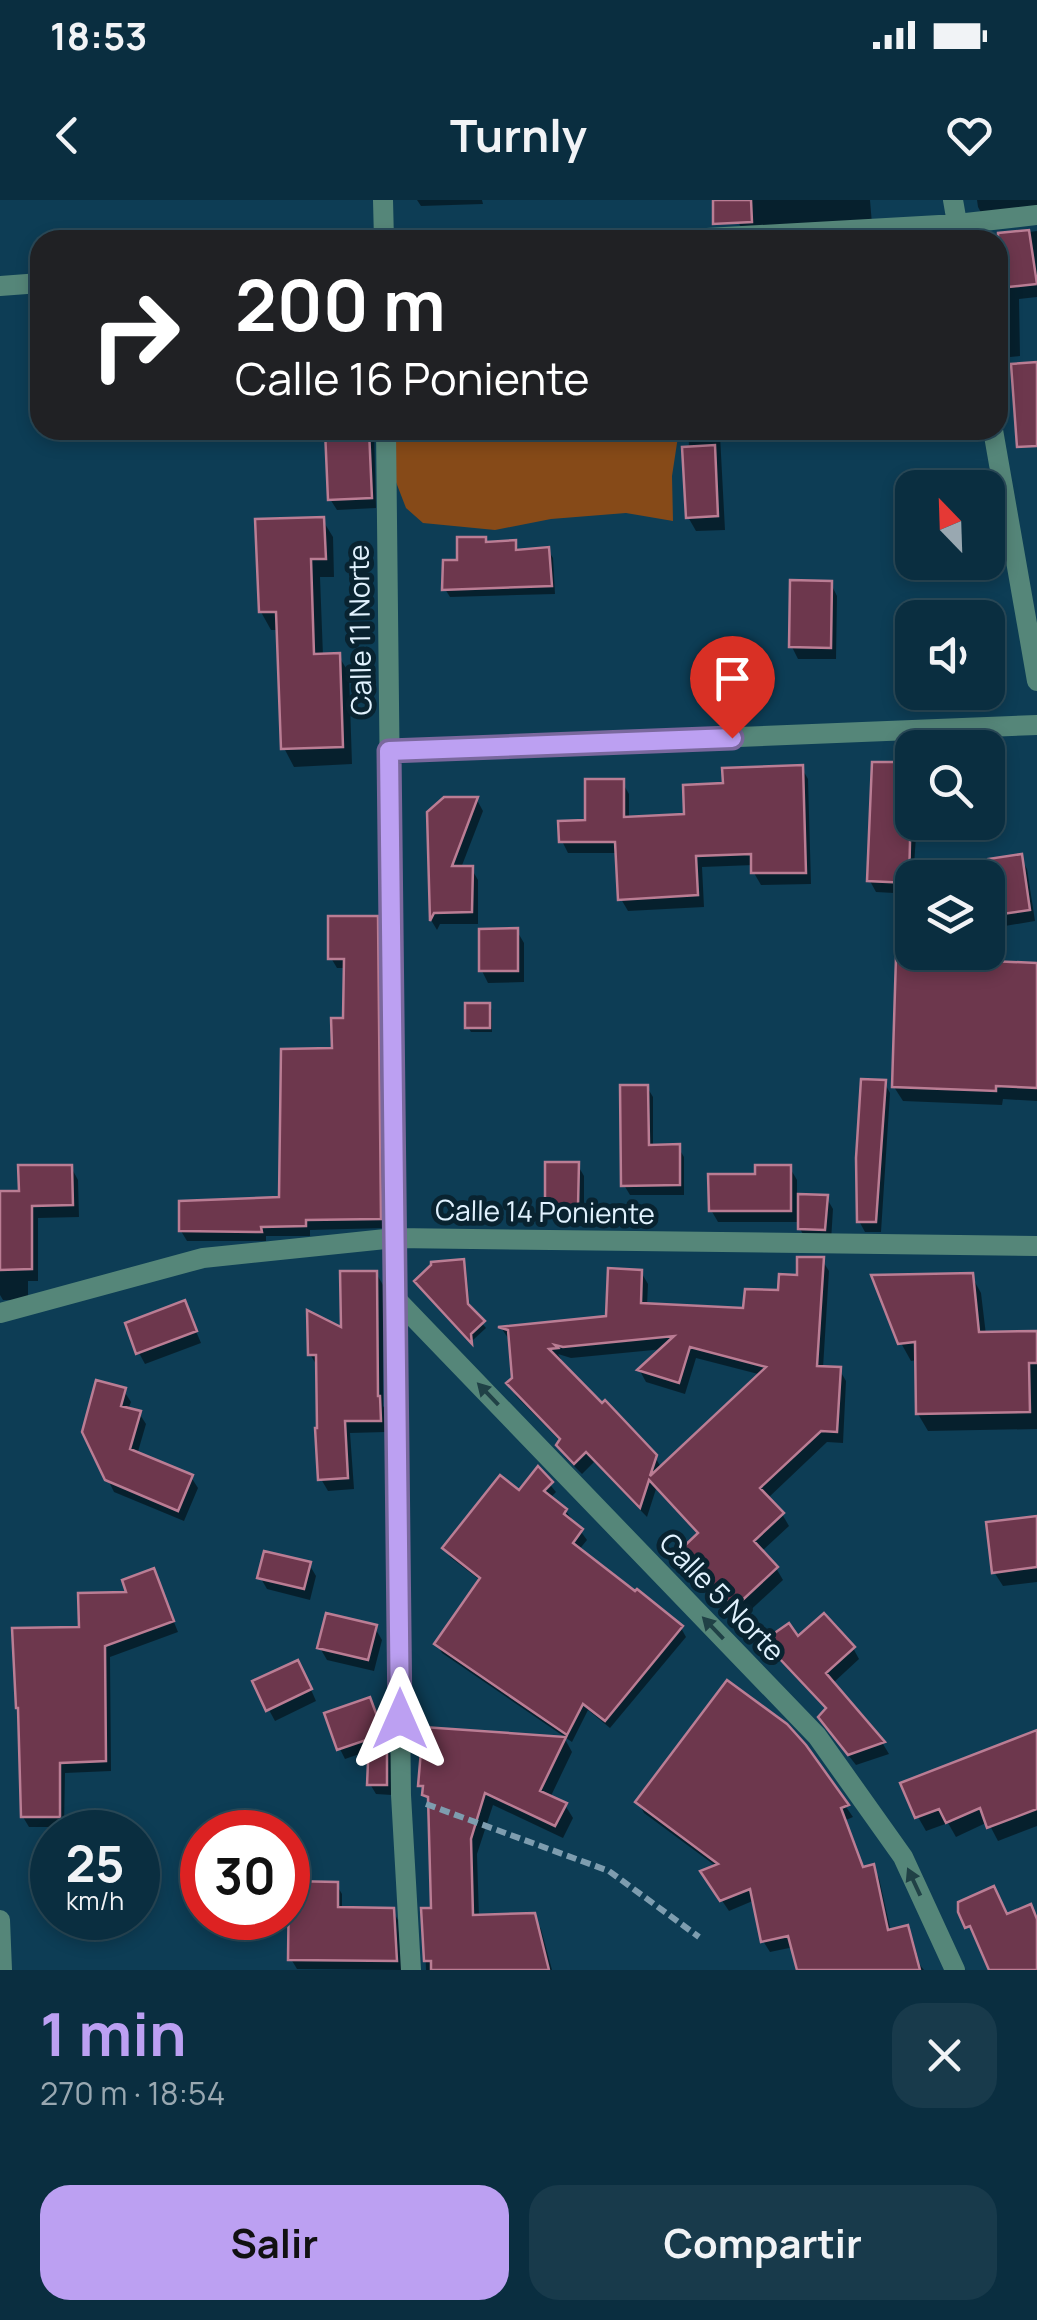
<!DOCTYPE html>
<html lang="es">
<head>
<meta charset="utf-8">
<style>
	body { margin:0; font-family:Manrope,sans-serif; background:#183a4b; color:#f1f3f6; height:100vh; display:flex; flex-direction:column; font-size:38px; white-space:nowrap }
	* { box-sizing:border-box; margin:0 }
	p { font-size:32px; color:#99a8b1 }
	.icon { flex:none; width:55px; height:55px; fill:none; stroke:currentColor; stroke-width:2; stroke-linecap:round; stroke-linejoin:round }
	.map { position:relative; height:1770px; overflow:hidden }
	.drawer { display:flex; flex-direction:column; background:#0a2e40; flex:1 }
	.drawer>* { flex:none }
	.hud { position:absolute; left:30px; top:30px; width:978px; height:210px; border-radius:30px; box-shadow:0 5px 15px #0003,0 0 0 2px #2a4a59; background:#202124; color:#fff; overflow:hidden }
	.needle { width:65px; rotate:337deg }
	.tools { position:absolute; left:895px; top:270px; display:grid; gap:20px }
	.tools a { display:grid; place-items:center; width:110px; height:110px; border-radius:20px; background:#0a2e40; box-shadow:0 5px 15px #0003,0 0 0 2px #2a4a59; font-size:50px }
	.speed { position:absolute; left:30px; top:1610px; display:flex; gap:20px; font-size:50px; font-weight:700; text-align:center }
	.speed>* { display:grid; place-content:center; width:130px; height:130px; border-radius:50%; background:#0a2e40; box-shadow:0 5px 15px #0003,0 0 0 2px #2a4a59; line-height:1 }
	.speed small { font-size:25px; font-weight:400 }
	.speed .limit { border:15px solid #d22; background:#fff; color:#111 }
	.pin { position:absolute; display:grid; place-items:center; width:85px; height:85px; color:#fff; margin:-102px -42px; border-radius:50% 50% 50% 0; rotate:-45deg; box-shadow:0 0 10px #0007 }
	.pin .icon { rotate:45deg }
	.me { position:absolute; width:110px; margin:-55px; rotate:0deg; stroke-linejoin:round; filter:drop-shadow(0 0 8px #0008) }
	.turn { display:flex; align-items:center; gap:35px; height:210px; padding:0 40px; font-size:45px }
	.turn .icon { width:130px; height:130px; stroke-width:2.5 }
	.turn b { display:block; font-size:70px; line-height:85px }
	.round { display:grid; place-items:center; flex:none; width:105px; height:105px; border-radius:30px; background:#183a4b }
	.summary { display:flex; align-items:center; justify-content:space-between; height:170px; padding:0 40px }
	h1 { font-size:60px; font-weight:700; line-height:75px; color:#bca0f2 }
	.cta { display:flex; gap:20px; margin-top:auto; padding:20px 40px }
	.cta a { flex:1; height:115px; border-radius:30px; background:#bca0f2; color:#111; font-size:40px; font-weight:700; line-height:115px; text-align:center }
	.cta a+a { background:#183a4b; color:#f1f3f6 }
	.status { display:flex; justify-content:space-between; align-items:center; height:70px; padding:0 50px; background:#0a2e40; direction:ltr }
	.status svg { height:28px; fill:currentColor }
	header { display:flex; justify-content:space-between; align-items:center; height:130px; padding:0 40px; background:#0a2e40; font-size:45px; font-weight:700 }
	.map>svg:first-child { display:block }
	.green { fill:#864a18 }
	.shadow { fill:#0007; fill-rule:evenodd }
	.building { fill:#6d374d; stroke:#ba7d94; stroke-width:2.5; fill-rule:evenodd }
	.lines { fill:none; stroke-linecap:round; stroke-linejoin:round }
	.path { stroke:#7e9daf; stroke-width:6; stroke-dasharray:10 5; stroke-linecap:butt }
	.minor { stroke:#558679; stroke-width:20 }
	.oneway { fill:#204146 }
	.route-casing { stroke:#7a689d; stroke-width:25 }
	.route { stroke:#bca0f2; stroke-width:18 }
	.labels { text-anchor:middle; stroke-width:10; stroke-linejoin:round; paint-order:stroke }
	.street-label { font-size:28px; fill:#e1f2fe; stroke:#092330 }
</style>
</head>
<body>
<div class="status"><b>18:53</b><svg viewBox="0 0 49 12"><path d="M0 12V9h3v3zM5 12V6h3v6zM10 12V3h3v9zM15 12V0h3v12zM26 1h20v11H26zM47 4h2v5h-2z"/></svg></div>
<header><svg class="icon" aria-label="back" viewBox="0 0 24 24"><path d="M15 5l-7 7 7 7"/></svg>Turnly<svg class="icon" aria-label="heart" viewBox="0 0 24 24"><path d="M12 20l-8-8c-3-5 5-10 8-4 3-6 11-1 8 4z"/></svg></header>
<div class="map">
<svg width="1037" height="1770" viewBox="0 0 1037 1770">
	<rect width="100%" height="100%" fill="#0d3d55"/>
	<path class="green" d="M393 230H679L672 276 673 321 626 313 551 319 495 330 423 323 406 308 394 277Z"/>
	<path class="shadow" d="M417 0H482L483 4 421 6Z
		M734 0H870L872 24 744 33 735 16Z
		M977 0H1037V15L985 20 978 7Z
		M1037 31V97L1019 99 1020 156 1010 157 1003 145 998 118V40H981V38Z
		M327 230H374L376 308 337 310 330 299Z
		M689 230H734L735 234 720 235 725 330 696 331 688 317Z
		M322 319 333 337 334 377H320L323 456 338 455 349 473 352 564 294 567 284 548 279 430H271L261 412Z
		M515 343 520 352 548 350 553 358 555 394 450 397 445 389 459 363 487 344Z
		M831 384 837 396 836 459H798L792 447Z
		M988 439H994L1001 451 1003 500 929 504 922 492H988Z
		M988 561H996L1002 572 1001 619 988 618Z
		M874 564 912 565V622H917L912 694 876 692 870 681Z
		M801 567 808 579 811 684 761 685 754 673V665L702 667 704 707 628 711 621 699 618 653H568L562 641 587 622 622 582 629 594V619L686 616Z
		M477 600 483 611 461 668H471L478 680V724H440L437 730 431 720 430 613Z
		M1020 657 1027 669 1035 721 999 727 992 715 984 662Z
		M376 718 382 728 385 1028 310 1030V1036H266V1041H187L181 1031 282 999 346 820V768H337L331 758Z
		M517 731 524 743V782L488 783 482 771Z
		M1037 766V901L1003 899 1002 905 903 901 894 887Z
		M489 805 492 810V832H471L468 827Z
		M884 882 890 893 881 1032H865L859 1021Z
		M647 887 653 897V947H678L684 957V995H630L624 985Z
		M577 964 584 976V1018L554 1019 547 1007Z
		M71 967 78 980 79 1017 38 1018V1081H28V1100H3L0 1095V994H21Z
		M790 968 797 980V996L826 997 833 1009 831 1041H807L800 1029V1022H718L711 1010 758 977Z
		M822 1060 829 1071 823 1168 839 1169 846 1181 843 1243 827 1242 767 1299 782 1314 789 1326 761 1352 776 1368 783 1380 742 1418 689 1363 683 1351 699 1336 656 1289 647 1317 594 1262 582 1274 565 1257 559 1245 561 1242 516 1196 509 1184 514 1179 511 1140 508 1138 502 1129 608 1118 641 1072 648 1084 647 1106 746 1110 781 1093ZM664 1149 640 1171 646 1182 685 1194 696 1158 762 1175 662 1269 655 1257 556 1160 561 1159 558 1154 571 1158Z
		M463 1062 466 1067 470 1109 486 1128 473 1140V1144L420 1086Z
		M376 1073 383 1085V1206L386 1210V1232L350 1233 354 1289 328 1291 321 1279 317 1166 310 1154 343 1131Z
		M971 1075 981 1093 986 1135 1037 1134V1229L928 1231 918 1214 917 1160 911 1161 901 1143Z
		M184 1103 201 1143 145 1164 139 1153Z
		M124 1191 131 1202 128 1210 139 1213 146 1224 137 1255 191 1277 198 1288 184 1321 114 1292 84 1231Z
		M538 1270 556 1292 550 1298 566 1311 587 1340 578 1351 681 1428 686 1437 610 1528 588 1510 572 1542 442 1453 437 1444 481 1381 450 1357 445 1348 520 1294Z
		M1037 1318V1382L1003 1386 994 1372Z
		M309 1364 316 1376 310 1400 267 1389 260 1377Z
		M153 1371 178 1432 110 1457 111 1571 65 1573 64 1627H29L23 1617 82 1429 130 1394Z
		M375 1428 382 1440 374 1471 327 1460 320 1448Z
		M798 1440 853 1448 859 1459 832 1484 883 1544 889 1554 856 1565 827 1528V1510L772 1452 766 1442Z
		M304 1474 316 1501 275 1521 269 1510Z
		M369 1500 375 1510 391 1556 392 1595 376 1594 370 1584 371 1550 345 1559 340 1549Z
		M425 1530 565 1539 572 1552 550 1598 565 1605 573 1618 563 1638 493 1605 477 1654 479 1717 534 1716 541 1729 552 1770H426L424 1710H434L431 1605 421 1585Z
		M1037 1533V1626L998 1641 988 1622 956 1637 948 1623 926 1631 918 1617Z
		M804 1546 853 1617 846 1620 864 1669 873 1667 879 1678 891 1732 907 1728 913 1739 920 1765 924 1770H800L794 1747 770 1752 763 1741 755 1700 729 1711 710 1683 717 1667 644 1613 638 1602Z
		M336 1684 342 1694V1710H392L398 1720 402 1770 297 1769 291 1759Z"/>
	<path class="building" d="M713 0H751L752 22 713 24Z
		M1029 30 1037 84 998 88V33Z
		M1037 162V246L1017 247 1011 164Z
		M325 230H369L372 298 328 300Z
		M715 245 718 316 686 318 682 247Z
		M324 317 326 359H311L314 454 340 453 343 547 281 549 276 412H259L255 319Z
		M457 337H486V342L516 340V350L549 347 552 386 442 390 443 360H457Z
		M790 380 832 381 831 448 789 447Z
		M872 562H912L909 683 867 681Z
		M803 565 806 673H751V654L696 656 698 695 618 700 615 642H559L558 621 585 620V579H624V617L684 614 683 585 723 583 722 568Z
		M444 597H478L452 666H473L472 712 434 713 430 721 427 612Z
		M1022 654 1030 710 988 716V659Z
		M328 716H378L381 1019 306 1020V1026L261 1027 262 1032 179 1031V1001L279 997 281 849 332 848 331 818H343L344 759H328Z
		M518 728V771H479V729Z
		M896 757 1037 763V888L996 886V891L892 887Z
		M465 803H490V828H465Z
		M861 879 886 880 876 1022H857L856 958Z
		M620 885H648L649 945 680 944V985L621 986Z
		M545 962H579L578 1007 545 1008Z
		M18 965H72L73 1005 32 1006V1069L0 1070V991H19Z
		M755 965H791V1011H709L708 974H755Z
		M798 994 828 995 825 1030 798 1029Z
		M797 1057H824L817 1166 841 1167 837 1232 821 1231 760 1288 784 1313 754 1341 778 1367 734 1408 715 1387 713 1389 679 1351 698 1333 649 1280 640 1308 586 1252 574 1264 556 1245 560 1239 506 1183 512 1178 508 1130 498 1127 606 1116 608 1068 642 1070 641 1103 743 1108 745 1089 778 1090 779 1074 797 1075ZM674 1136 637 1170 679 1183 690 1147 766 1167 650 1276 657 1255 605 1200 602 1203 549 1149 558 1148 555 1145 563 1147Z
		M464 1059 468 1104 485 1121 471 1134 472 1144 414 1081 431 1065V1062Z
		M340 1071H377L378 1196H380L381 1221H345L348 1278 318 1280 315 1228H317L316 1155H308L307 1110 341 1127Z
		M973 1073 979 1132 1037 1131V1163H1029L1030 1212 916 1214 915 1142 898 1144 871 1075Z
		M185 1100 197 1131 136 1154 125 1123Z
		M96 1180 126 1188 121 1206 141 1211 130 1249 193 1275 178 1311 105 1280 82 1232Z
		M538 1266 553 1282 544 1291 567 1309 564 1314 583 1329 573 1343 635 1391 637 1389 683 1426 605 1521 583 1504 567 1535 434 1444 480 1378 442 1348 500 1275 519 1290Z
		M1037 1316V1367L992 1373 986 1322Z
		M264 1351 311 1362 304 1389 257 1378Z
		M154 1368 174 1421 105 1446 106 1561 60 1563V1617H21L18 1508H16L12 1428 79 1427 78 1393 126 1392 122 1380Z
		M326 1413 377 1425 368 1460 317 1448Z
		M824 1413 855 1447 826 1473 885 1542 848 1555 818 1517 826 1508 763 1441 789 1423 798 1436Z
		M298 1460 312 1489 266 1511 252 1481Z
		M727 1480 787 1524 806 1545 849 1605 841 1608 863 1667 874 1664 888 1730 908 1725 920 1770H797L788 1736 761 1742 750 1689 720 1701 700 1671 718 1664 635 1602Z
		M370 1497 387 1543V1585H367L369 1539 337 1550 324 1513Z
		M423 1527 566 1537 540 1591 567 1603 555 1626 485 1593 471 1639 473 1715 535 1713 549 1770H431V1761H424L421 1708H431L428 1597 422 1595 423 1586H418Z
		M1037 1530V1609L987 1628 980 1608 946 1623 939 1609 915 1618 900 1583Z
		M289 1681 338 1682V1707L394 1708 397 1761 288 1760Z
		M994 1686 1007 1714 1031 1704 1037 1719V1770H989L970 1726 965 1728 958 1712V1702Z"/>
	<g class="lines">
		<path class="path" d="M426 1604 609 1671 699 1737"/>
		<path class="minor" d="M383 0 384 40
			M953 0 960 40
			M671 40 957 24 1037 15
			M0 86 40 83
			M386 230 401 1595 411 1770
			M993 230 1037 481
			M389 551 1037 525
			M397 1100 817 1536 903 1657 955 1770
			M0 1113 203 1058 395 1038 1037 1046
			M0 1720 2 1770"/>
	</g>
	<defs><path id="oneway-solid" d="M-6-.8H1V-3.2L6.5 0L1 3.2V.8H-6Z" transform="scale(2.5)"/></defs>
	<g class="oneway">
		<use href="#oneway-solid" transform="translate(488 1194) rotate(-134)"/>
		<use href="#oneway-solid" transform="translate(713 1428) rotate(-134)"/>
		<use href="#oneway-solid" transform="translate(914 1682) rotate(-115)"/>
	</g>
	<g class="lines">
		<defs>
			<path id="route" d="M400 1519 389 551 732 538"/>
		</defs>
		<use href="#route" class="route-casing"/>
		<use href="#route" class="route"/>
	</g>
	<g class="labels">
		<g class="street-label">
			<text transform="translate(360 430) rotate(-91)" y="10">Calle 11 Norte</text>
			<text transform="translate(545 1012) rotate(1)" y="10">Calle 14 Poniente</text>
			<text transform="translate(722 1397) rotate(46)" y="10">Calle 5 Norte</text>
		</g>
	</g>
</svg>
<div class="tools">
<a><svg class="needle" viewBox="-14 -14 28 28"><path d="M0-13l5 13h-10z" fill="#e53935"/><path d="M0 13l5-13h-10z" fill="#99a8b1"/></svg></a>
<a><svg class="icon" aria-label="sound" viewBox="0 0 24 24"><path d="M4 9h4l5-4v14l-5-4H4zM17 9q2 3 0 6"/></svg></a>
<a><svg class="icon" aria-label="search" viewBox="0 0 24 24"><circle cx="10" cy="10" r="6"/><path d="M15 15l6 6"/></svg></a>
<a><svg class="icon" aria-label="layers" viewBox="0 0 24 24"><path d="M12 4l9 5-9 5-9-5zM3 14l9 5 9-5"/></svg></a>
</div>
<div class="speed"><div>25<small>km/h</small></div><div class="limit">30</div></div>
<div class="pin" style="left:732px;top:538px;background:#d93025"><svg class="icon" aria-label="arrive" viewBox="0 0 24 24"><path d="M6 21V4h12l-3 4 3 4H6"/></svg></div>
<svg class="me" style="left:400px;top:1519px" viewBox="-20 -20 40 40"><path d="M0-17L14 15 0 8-14 15z" fill="#bca0f2" stroke="#fff" stroke-width="4"/></svg>
<div class="hud">
<div class="turn"><svg class="icon" aria-label="right" viewBox="0 0 24 24"><path d="M7 20v-9h11M14 6l5 5-5 5"/></svg><div><b>200 m</b>Calle 16 Poniente</div></div>
</div>
</div>
<section class="drawer">
<div class="summary"><div><h1>1 min</h1><p>270 m · 18:54</p></div><a class="round"><svg class="icon" aria-label="close" viewBox="0 0 24 24"><path d="M6 6l12 12M18 6L6 18"/></svg></a></div>
<div class="cta"><a>Salir</a><a>Compartir</a></div>
</section>
</body>
</html>
